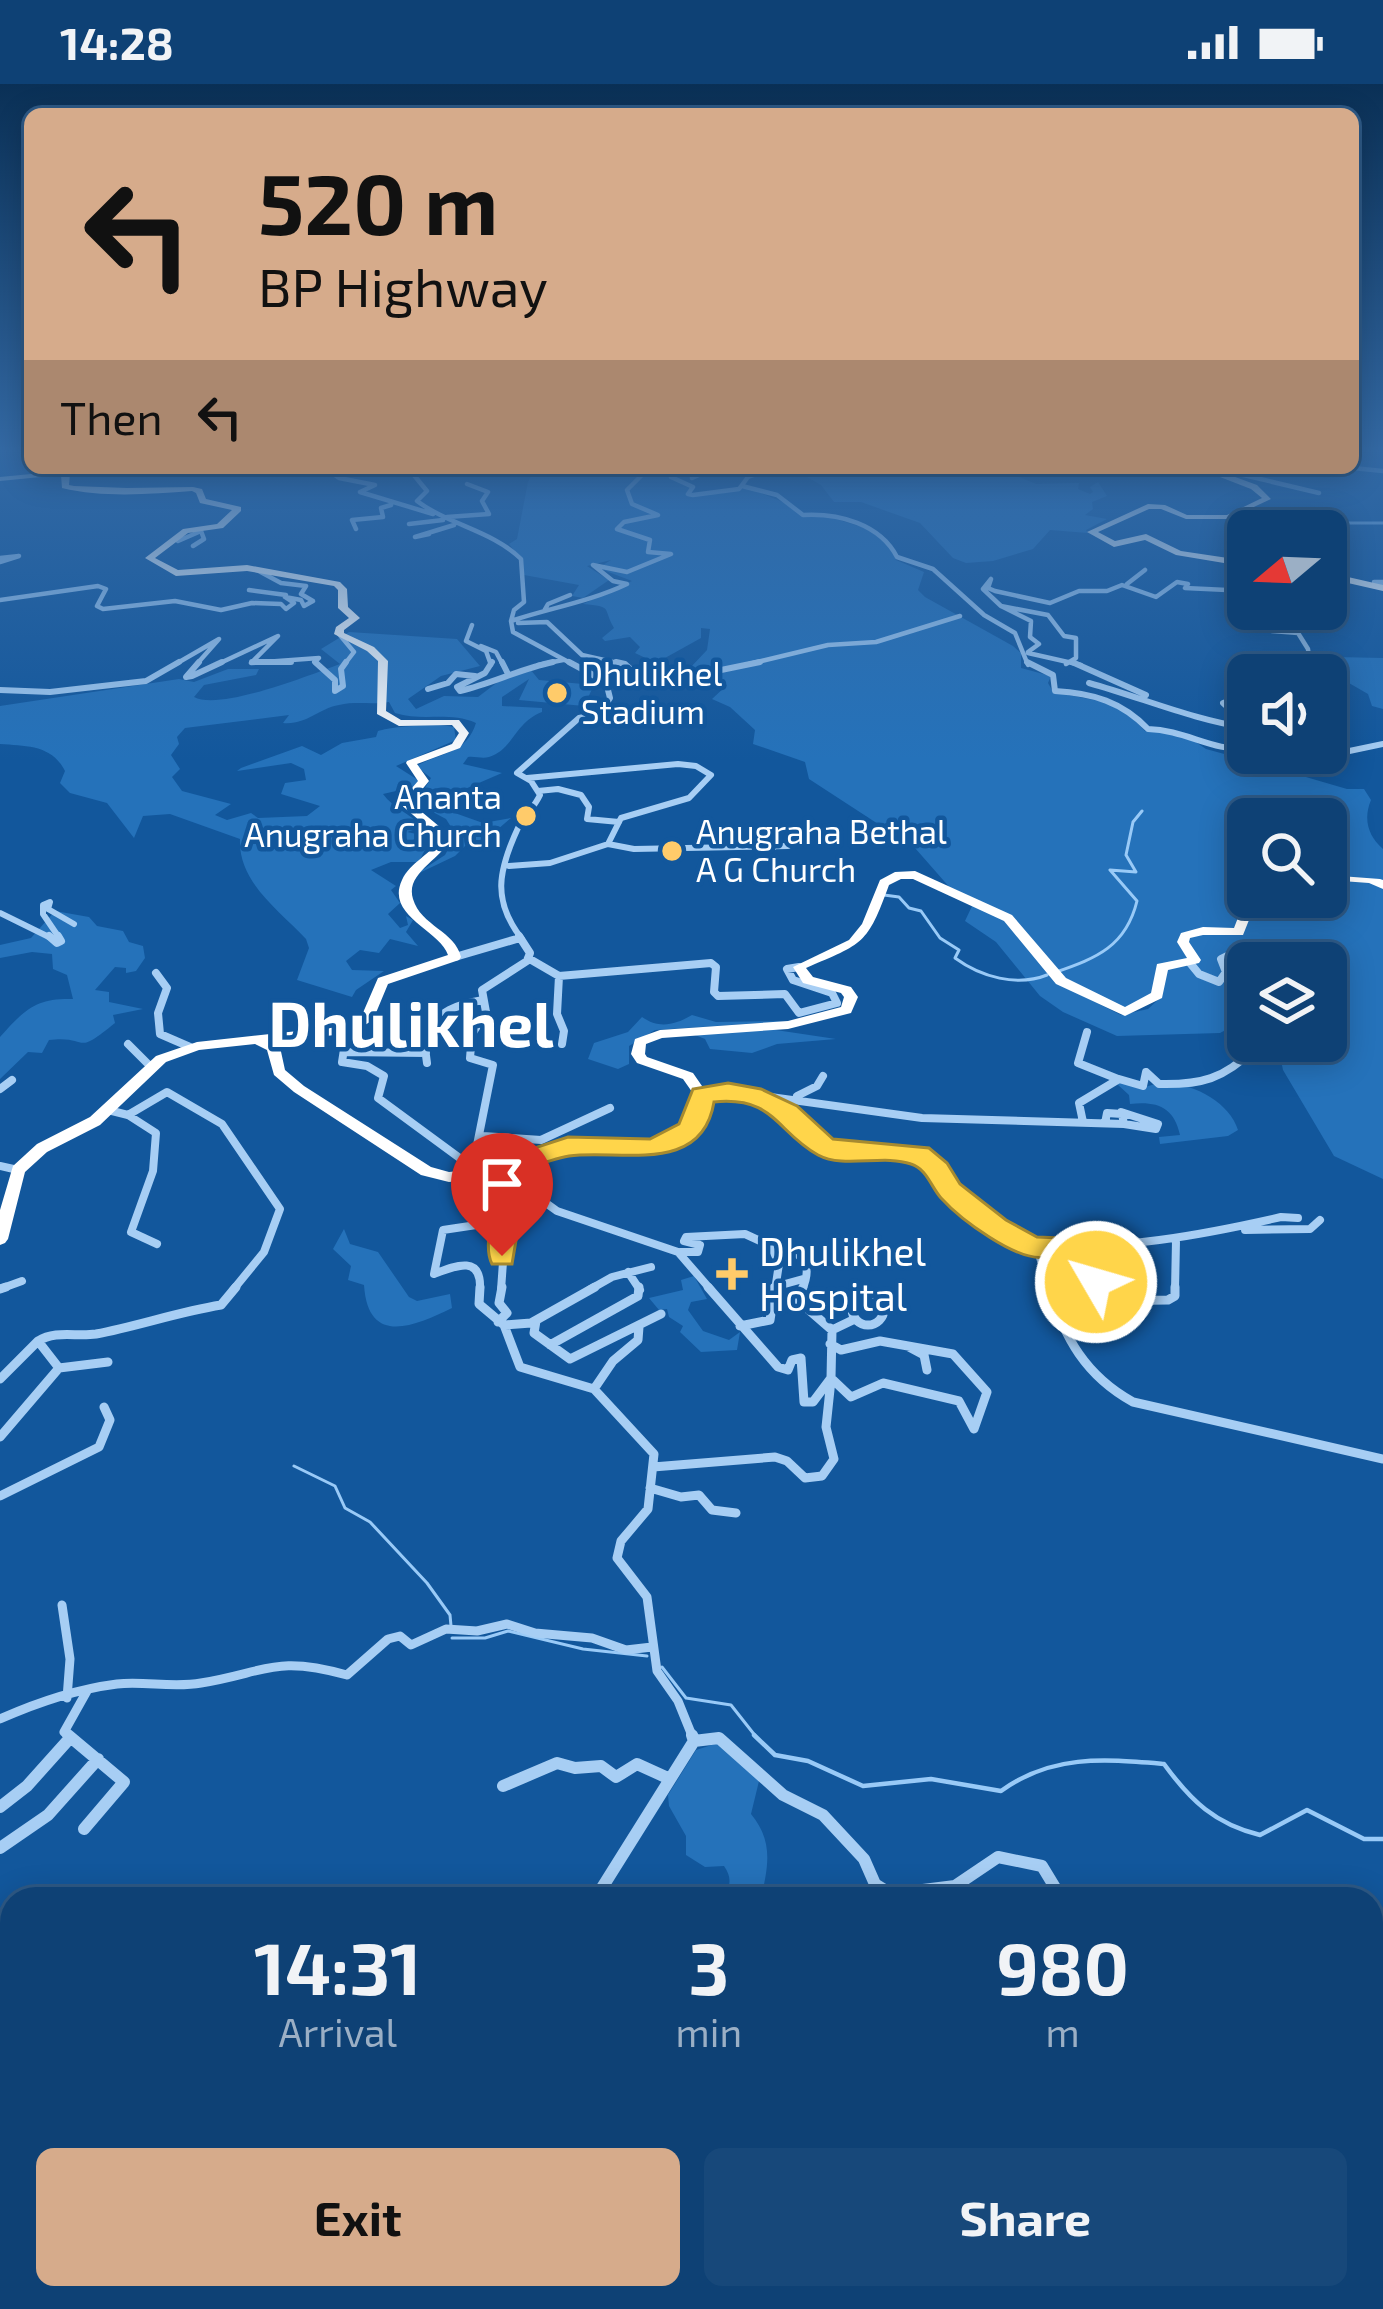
<!DOCTYPE html>
<html lang="en">
<head>
<meta charset="utf-8">
<style>
	body { margin:0; font-family:"Exo 2",sans-serif; background:#17487a; color:#f1f3f6; height:100vh; display:flex; flex-direction:column; font-size:45px; white-space:nowrap }
	* { box-sizing:border-box; margin:0 }
	p { font-size:39px; color:#9bafc5 }
	.icon { flex:none; width:66px; height:66px; fill:none; stroke:currentColor; stroke-width:2; stroke-linecap:round; stroke-linejoin:round }
	.map { position:relative; flex:1; overflow:hidden }
	.details { position:absolute; left:0px; top:1803px; width:1383px; height:423px; display:flex; flex-direction:column; background:#0e4175; border-radius:36px 36px 0 0; box-shadow:0 6px 30px #0003,0 0 0 3px #2e5a87 }
	.details>* { flex:none }
	.banner { position:absolute; left:24px; top:24px; width:1335px; height:366px; border-radius:18px; box-shadow:0 6px 30px #0003,0 0 0 3px #2e5a87; background:#d6ab8b; color:#111; overflow:hidden }
	.needle { width:78px; rotate:251deg }
	.buttons { position:absolute; left:1227px; top:426px; display:grid; gap:24px }
	.buttons a { display:grid; place-items:center; width:120px; height:120px; border-radius:18px; background:#0e4175; box-shadow:0 6px 30px #0003,0 0 0 3px #2e5a87; font-size:60px }
	.pin { position:absolute; display:grid; place-items:center; width:102px; height:102px; color:#fff; margin:-123px -51px; border-radius:50% 50% 50% 0; rotate:-45deg; box-shadow:0 0 12px #0007 }
	.pin .icon { rotate:45deg }
	.me { position:absolute; width:132px; margin:-66px; rotate:308deg; stroke-linejoin:round; filter:drop-shadow(0 0 9px #0008) }
	.turn { display:flex; align-items:center; gap:42px; height:252px; padding:0 36px; font-size:54px }
	.turn .icon { width:156px; height:156px; stroke-width:2.5 }
	.turn b { display:block; font-size:84px; line-height:102px }
	.then { display:flex; align-items:center; height:114px; padding:0 36px; background:#0003; gap:24px; font-size:45px }
	.eta { display:flex; justify-content:space-evenly; align-items:center; height:204px; text-align:center }
	.eta b { font-size:72px; font-weight:700; line-height:84px }
	.action { display:flex; gap:24px; margin-top:auto; padding:24px 36px }
	.action a { flex:1; height:138px; border-radius:18px; background:#d6ab8b; color:#111; font-size:48px; font-weight:700; line-height:138px; text-align:center }
	.action a+a { background:#17487a; color:#f1f3f6 }
	.status { display:flex; justify-content:space-between; align-items:center; height:84px; padding:0 60px; background:#0e4175; direction:ltr }
	.status svg { height:33px; fill:currentColor }
	.map>svg:first-child { display:block }
	.green { fill:#2572ba; fill-rule:evenodd }
	.lines { fill:none; stroke-linecap:round; stroke-linejoin:round }
	.stream-far1 { stroke:#99caf7; stroke-width:3 }
	.stream { stroke:#99caf7; stroke-width:4.5 }
	.street-far4 { stroke:#a7cef4; stroke-width:4.5 }
	.street-far3 { stroke:#a7cef4; stroke-width:6 }
	.street-far2 { stroke:#a7cef4; stroke-width:8 }
	.street-far1 { stroke:#a7cef4; stroke-width:9 }
	.street { stroke:#a7cef4; stroke-width:12 }
	.secondary { stroke:#d7eafd; stroke-width:16 }
	.highway { fill:#fff; fill-rule:evenodd }
	.route { fill:#ffd54a; stroke:#a68a30; stroke-width:3 }
	.poi-dot { fill:#ffcb6a; stroke:#12579c; stroke-width:4.5 }
	.labels { text-anchor:middle; stroke-width:9; stroke-linejoin:round; paint-order:stroke }
	.far-poi-label { font-size:33px; fill:#fff; stroke:#12579c; text-anchor:start }
	.poi-label { font-size:39px; fill:#fff; stroke:#12579c; text-anchor:start }
	.town-label { font-size:63px; font-weight:bold; fill:#fff; stroke:#12579c }
</style>
</head>
<body>
<div class="status"><b>14:28</b><svg viewBox="0 0 49 12"><path d="M0 12V9h3v3zM5 12V6h3v6zM10 12V3h3v9zM15 12V0h3v12zM26 1h20v11H26zM47 4h2v5h-2z"/></svg></div>
<div class="map">
<svg width="1383" height="2225" viewBox="0 0 1383 2225">
	<rect width="100%" height="100%" fill="#12579c"/>
	<path class="green" d="M535 384H685L670 388V393L693 404 686 409 689 412 747 404 783 418 803 432H826L878 448 888 456 896 476 924 488 918 506 925 513 1013 562 1021 569V584L1051 592 1048 599 1053 608 1120 621 1145 647 1184 650 1206 665 1228 671 1277 669 1299 691 1347 705H1364L1371 716C1363 735 1368 752 1383 765V1095L1334 1072 1283 986 1277 957H1326V879H1248V934L1220 949 1117 952 1063 928 1040 912 996 858 965 837 973 820 1013 840 1067 904 1121 931 1148 925 1161 913 1154 909 1125 926 1071 902 1053 886 1016 838 951 805 915 764 809 695 805 678 753 660 755 646 730 623 712 615 727 601 702 600 706 595 702 584H690L707 566 710 545 701 544V554L656 579 635 569 640 563 630 553 605 557 602 554 614 544C602 523 614 523 583 520L632 497 598 484 611 476 587 482 609 496 583 514 572 512 579 501 524 491 520 482 523 478 509 460 517 455 528 398ZM1248 735H1326V813H1248Z
		M791 384H998L1036 400 1079 399 1078 405 1090 410 1093 408 1090 403 1098 398 1107 412 1092 418 1093 425 1085 431 1107 435 1086 446 1088 449 1050 446 1033 465 993 477 966 479 953 474 920 439 861 418H834L821 401Z
		M349 548 457 555 480 582 441 592 408 615 416 625 444 612 478 613 507 591 530 585 539 596 594 601 584 622 519 616 529 595 502 613V622L542 624V628C515 638 513 666 489 673 482 675 475 672 468 673L463 680 502 689 458 708 450 720 452 728 483 739 511 734 497 746 493 758H469L455 772 413 792 445 771 456 751 446 735 416 719 431 694 416 682C442 668 466 670 476 639 449 627 423 638 395 629L389 618C372 621 356 617 339 621 317 625 307 641 283 639L289 631 185 644 177 653 179 660 171 671 180 685 172 693 182 707 231 720 215 731 227 736 251 729 258 734 307 732 320 722 281 710 285 699 306 696 304 685 291 679 237 687 241 684 302 662 321 671 342 659 376 653 378 647C392 642 441 639 454 643L456 656 396 682 418 696V702L383 710C393 724 411 730 422 743L407 748 431 753 419 778H391L371 786 396 802 391 806 400 819 388 830 400 844 408 841 406 832 413 836 406 848 418 862 390 855 379 869 360 866 346 877 352 886 384 887 356 906 352 913 297 896 309 864 306 855C278 825 238 798 240 755L170 730 143 732 134 754 107 719 70 709 60 699 65 687C52 661 27 662 0 660V622L179 595 194 598 228 585H259L256 591 204 601 194 613C220 627 310 591 340 580L321 565Z
		M1336 573 1383 574V625L1372 622 1368 610 1342 595Z
		M55 827 89 833 97 842 123 847 129 858 143 862 145 874 136 887 126 889V884L115 883 95 906 109 908V918L143 925 113 931 115 939C72 974 91 951 49 956L42 969 28 968 0 995V953C25 925 36 914 73 915L67 891 53 885 52 870 32 868 0 874V861L31 854Z
		M692 931 716 938 791 937 655 946 629 962V980L618 985 588 975 594 959 628 948 642 933C659 945 675 941 692 931Z
		M769 945 836 955 777 960 752 969 710 965 705 955 695 951Z
		M1120 997 1141 1005C1173 988 1228 1012 1238 1046L1228 1052 1160 1060 1159 1053 1180 1051C1174 1023 1157 1017 1130 1020L1129 1011 1117 1000Z
		M344 1145 350 1160 378 1168 409 1213 417 1217 450 1210 452 1224C413 1243 368 1262 364 1201L348 1196 351 1182 333 1165Z
		M694 1192 707 1215 691 1218 688 1226 703 1247 729 1256 740 1248 737 1266 701 1268 680 1248 683 1242 669 1233 667 1225 659 1226 649 1214 683 1206 681 1196Z
		M718 1659 760 1693 751 1730C774 1758 768 1782 761 1815H722C730 1803 733 1795 724 1782L705 1783 686 1771V1752L669 1722 668 1711 696 1666Z
		M665 2214H1039L1042 2221 1040 2225H873L851 2221 839 2225H660Z"/>
	<g class="lines">
		<path class="stream-far1" d="M1286 443 1311 447
			M1326 447 1343 439H1383
			M884 811 899 813 909 824 921 827 940 854 959 866 955 874C981 893 1017 903 1047 891
			M1056 888C1097 874 1126 862 1137 817L1110 786 1136 788 1126 771 1133 738 1142 727
			M294 1382 335 1402 345 1424 370 1438 427 1499 450 1531 451 1542
			M452 1554H485L508 1547 583 1565 647 1572
			M662 1583 686 1614 731 1621 757 1654"/>
		<path class="stream" d="M754 1651 775 1671 808 1677 863 1702 931 1695 1001 1707C1052 1670 1104 1675 1164 1680 1191 1717 1215 1740 1260 1751L1307 1726 1364 1755H1383"/>
		<path class="street-far4" d="M325 384 339 394 375 401 360 408 433 430
			M408 384 427 407 417 417C449 441 493 447 521 475L524 518 514 526 511 537
			M686 384 671 393 693 403 688 410 693 411 739 405 748 393 773 384
			M1222 384H1232
			M1240 384 1235 389 1319 409
			M1308 384H1334
			M1353 384 1383 387
			M692 394 708 387 694 384
			M742 402 777 411 803 431C839 429 880 440 897 473L933 485 983 530
			M447 433 489 430 482 417 488 408 467 400
			M409 440 443 436
			M356 445 352 436 383 433 381 424 391 421
			M429 450 415 453 454 441
			M178 457 201 447 204 455 193 462
			M0 474 19 472 0 478
			M1383 498H1374L1383 501
			M1127 500 1145 486
			M249 506 286 511
			M0 516 98 502 106 505 97 522 103 525 175 517 221 526 252 519 281 520 286 525 294 519 285 513 301 516 304 522 313 517 301 510 306 502 281 499 255 485
			M1001 522 983 505 991 495 988 504 995 507 1050 519 1079 507H1107L1122 501 1156 513 1177 498 1188 500 1185 504 1248 507
			M1271 525 1272 547 1298 549 1308 565 1310 581
			M544 527 548 520 570 511
			M984 531 1015 549 1028 581
			M518 539 547 538 582 571 626 581
			M472 541 466 557 486 567 491 581
			M339 550 354 568 344 581
			M481 562 496 568 503 581
			M1028 568 1039 560 1030 553 1031 537 1001 522 1048 531 1064 552 1076 554V574L1066 580
			M1028 569 1081 581
			M174 581 219 555 196 581
			M216 581 278 552 251 579 319 574 315 578 318 581
			M538 581 563 576
			M574 581 513 548 511 537C550 524 589 518 627 500L613 497 593 481 627 488 671 470 648 468 650 456 617 445 624 438 658 431 632 420 627 406 642 391 623 384
			M745 581 828 561 876 558 960 532"/>
		<path class="street-far3" d="M252 578H291
			M315 578 335 596V607L343 602 341 585 346 578
			M492 578 485 589 457 603 460 607C493 599 520 585 553 578
			M502 578 507 588
			M616 578 625 580 648 601 760 578
			M1027 578 1053 591 1055 607C1093 609 1122 618 1148 645 1185 646 1212 667 1248 665
			M1072 578 1146 611
			M1308 591 1310 578
			M192 592 222 578
			M192 592 186 593 199 578
			M1089 599C1143 614 1193 636 1248 644
			M428 605 448 599 456 590 475 592
			M0 606 50 608 146 597 179 578
			M1248 610 1223 619 1232 627 1248 626
			M1302 669 1335 670 1383 660
			M538 707 558 705 581 711 589 723 587 735 619 738
			M727 747 773 753 774 763
			M608 760 634 765 788 762
			M509 782 550 779 608 760 621 734 689 714 711 691 696 682 678 680 527 694
			M0 829 53 855
			M60 855 43 830V821L50 818 48 825 74 840
			M515 855 520 854
			M522 855C492 817 498 787 518 744 524 732 534 724 540 711L531 697 517 689 579 634 599 630 610 614 606 598 569 578"/>
		<path class="street-far2" d="M49 852 57 859 61 857 58 852
			M455 873 520 854
			M528 874 559 892 711 879 716 883 714 908 718 912 785 910 799 929 837 919 832 909 793 896 787 885 799 883
			M1190 879 1199 890 1219 898 1226 888 1221 875 1227 872 1248 898
			M156 889 167 904 158 929 160 950 190 963
			M559 892 557 930 564 947 562 960
			M347 946 342 978 367 982 384 992 378 1014 461 1075 485 1086 511 1123 512 1129 503 1137 443 1146 434 1190C457 1181 482 1171 480 1206
			M1087 948 1078 979 1118 995
			M128 960 151 983
			M344 968 426 969
			M427 979 423 949C439 928 457 920 483 916
			M0 1005 12 996
			M702 1011C768 1011 778 1019 826 1064L912 1067 929 1077 958 1113 1038 1167 1050 1206
			M757 1011 922 1034 1124 1040 1122 1030 1107 1029 1105 1039
			M797 1012 817 1002 823 992
			M108 1026 128 1031 156 1049 153 1087 131 1148 157 1160
			M1121 1028 1158 1040 1156 1045 1124 1040
			M128 1031 167 1008 222 1040 280 1125 264 1168 233 1206
			M1083 1038 1079 1019 1119 995 1143 1002 1146 988 1159 1000C1201 1001 1224 995 1254 965
			M483 1052 541 1056 610 1024
			M474 1076 493 981 470 974 472 950 486 928 482 906 527 877 530 869 519 852
			M0 1082 18 1086
			M500 1086 557 1127 678 1168 711 1206
			M1245 1146 1310 1145 1320 1136
			M1052 1163 1087 1206
			M1036 1164C1121 1165 1198 1152 1281 1133L1298 1134
			M680 1168H698L700 1161 684 1157 686 1153 745 1150 771 1162 779 1180 775 1206
			M781 1174 788 1161C806 1177 812 1183 802 1206
			M628 1188 640 1206
			M1085 1199H1141L1127 1162
			M774 1203 803 1195
			M0 1205 22 1197
			M501 1206 506 1136
			M589 1206 612 1193 651 1183
			M1175 1206 1176 1157"/>
		<path class="street-far1" d="M480 1203 479 1220 504 1241 520 1283 594 1305 654 1370 648 1425 621 1457 617 1474 647 1513 657 1587 678 1617 693 1654
			M708 1203 778 1283 788 1286 792 1276 801 1274 804 1318H813L831 1294 832 1246 855 1235
			M1049 1203C1064 1254 1086 1292 1133 1318L1383 1375
			M1085 1203 1096 1217 1168 1216 1175 1212V1203
			M0 1205 6 1203
			M852 1225a16 16 0 1 1 32 0a16 16 0 1 1-32 0Z
			M776 1216 802 1220 832 1246
			M797 1219 803 1203
			M536 1237 534 1249 570 1275 661 1230
			M498 1238 507 1229 499 1219 502 1203
			M505 1241 531 1239 595 1203
			M740 1242 770 1236 775 1203
			M38 1257C56 1246 76 1253 96 1250 138 1242 178 1228 221 1221L236 1203
			M830 1260 841 1266 880 1257 953 1270 987 1308 974 1345 959 1317 883 1299 851 1313 831 1294
			M550 1261 638 1212 639 1203
			M909 1263 924 1271 927 1286
			M0 1295 38 1257 59 1284 108 1278
			M594 1305 613 1277 638 1256 639 1243
			M0 1353 59 1284
			M653 1383 775 1373 787 1377 805 1394 822 1392 834 1375 826 1343 831 1296
			M650 1404 681 1413 699 1411 712 1426 736 1429
			M0 1412 99 1363 110 1336 104 1323
			M62 1521 70 1575 67 1614
			M0 1635C36 1619 78 1605 117 1600 144 1597 174 1604 201 1599 267 1588 275 1571 347 1591L388 1555 400 1552 411 1561 446 1545 477 1547 507 1540 535 1549 592 1554 626 1566 652 1563
			M71 1654 64 1648 87 1607"/>
		<path class="street" d="M68 1651 124 1698 84 1745
			M692 1651 694 1657
			M694 1657 719 1654 783 1711 823 1731 864 1775 875 1800 891 1810 955 1802 998 1773 1042 1782 1062 1815
			M503 1702 557 1679 575 1684 601 1682 616 1693 637 1680 670 1695
			M0 1723 27 1702 70 1654
			M0 1764 48 1731 98 1675
			M595 1815 694 1657
			M1258 1815 1260 1811 1276 1812
			M0 1939 12 1943
			M13 2214 17 2225
			M185 2214 197 2221
			M405 2214 407 2225
			M1325 2214 1331 2225
			M1064 2225 1067 2214"/>
		<path class="secondary" d="M0 2209 12 2203
			M310 2214V2225"/>
		<path class="highway" d="M1217 384H1225L1227 390 1257 401 1271 415 1228 435H1186L1161 425H1149L1098 448 1115 457 1146 450 1181 467 1248 477V483L1176 471 1145 456 1114 463 1087 448 1148 420 1165 421 1187 431H1227L1262 414 1251 405 1220 393Z
			M62 387 70 389 69 401 74 402 127 404 193 403 202 405 206 415 241 423V427L223 444 188 449 155 474 178 486 247 481 340 498 347 505 348 523 360 534 344 546V549L374 563 388 577 386 627 401 636H459L469 649 460 664 417 680 429 697 411 719 452 753C440 777 405 789 413 815 421 842 455 847 461 873L459 876 388 900 373 936 352 949 274 958 280 963 285 986 304 1002 431 1083 449 1088 489 1084 568 1058 652 1060 683 1043 697 1015 683 995 637 979 631 970 635 955 660 946 788 937 841 923 844 913 841 909 803 899 793 883 849 856 862 840 880 796 895 788 915 787 1012 831 1066 894 1125 923 1151 909 1157 880 1187 874 1177 858 1181 849 1203 843 1234 844 1239 831 1250 823 1247 813 1248 812 1259 813 1262 824 1249 836 1243 851H1203L1190 854 1189 858 1201 876 1199 879 1168 886 1162 914 1125 932 1056 900 1004 837 913 795H901L889 801C867 861 864 859 806 884L813 893 851 903 858 913 851 929 788 945 662 954 646 960 645 970 647 973 693 989 711 1015 693 1050 659 1069 569 1068 490 1094 449 1098 421 1091 294 1008 274 991 267 966 255 960 199 966 166 978 100 1041 47 1068 25 1088 8 1155 5 1159 0 1161V1126L13 1082 37 1060 90 1033 156 972 197 958 344 942 362 931 378 894 448 871C440 846 385 832 402 796 410 778 431 771 440 754L399 719 418 697 406 679 407 677 452 660 459 649 452 641 399 642 377 630 378 577 367 567 334 550 336 543 349 534 338 524V506L334 502 247 487 176 492 145 474 183 445 217 440 232 426 200 419 196 409 192 407C150 410 104 414 62 404L61 391 0 397V393Z
			M1326 488 1383 501V507L1326 494Z
			M1326 786 1340 792 1380 795 1383 796V805L1369 799 1328 796 1326 795Z"/>
	</g>
	<linearGradient id="sky" x2="0" y2="1"><stop stop-color="#0a3056"/><stop offset="0.54" stop-color="#3369a4"/><stop offset="1" stop-color="#3369a4" stop-opacity="0"/></linearGradient>
	<rect width="1383" height="676" fill="url(#sky)"/>
	<path class="route" d="M728 999 761 1005 797 1022 833 1055 929 1064 947 1079 960 1100 1006 1136 1037 1153 1061 1154 1091 1187 1106 1190 1111 1198 1106 1205 1085 1210 1075 1207 1045 1173C1017 1178 960 1135 941 1114 931 1103 927 1085 911 1080 883 1070 844 1085 818 1071 776 1048 775 1012 714 1018 702 1092 619 1065 569 1072 549 1075 526 1086 506 1093L526 1129 519 1139 512 1180H492C485 1166 489 1139 497 1127L476 1088 480 1082 568 1053 650 1055 679 1040 693 1005Z"/>
	<g class="poi-dot">
		<circle cx="557" cy="609" r="12"/>
		<circle cx="526" cy="732" r="12"/>
		<circle cx="672" cy="767" r="12"/>
		<path d="M726 1172h12v12h12v12h-12v12h-12v-12h-12v-12h12z"/>
	</g>
	<g class="labels">
		<g class="far-poi-label">
			<text x="581" y="602">Dhulikhel<tspan x="581" dy="38">Stadium</tspan></text>
			<text x="502" y="725" text-anchor="end">Ananta<tspan x="502" dy="38">Anugraha Church</tspan></text>
			<text x="696" y="760">Anugraha Bethal<tspan x="696" dy="38">A G Church</tspan></text>
		</g>
		<g class="poi-label">
			<text x="759" y="1182">Dhulikhel<tspan x="759" dy="45">Hospital</tspan></text>
		</g>
		<g class="town-label">
			<text x="411" y="963">Dhulikhel</text>
		</g>
	</g>
</svg>
<div class="buttons">
<a><svg class="needle" viewBox="-14 -14 28 28"><path d="M0-13l5 13h-10z" fill="#e53935"/><path d="M0 13l5-13h-10z" fill="#9bafc5"/></svg></a>
<a><svg class="icon" aria-label="sound" viewBox="0 0 24 24"><path d="M4 9h4l5-4v14l-5-4H4zM17 9q2 3 0 6"/></svg></a>
<a><svg class="icon" aria-label="search" viewBox="0 0 24 24"><circle cx="10" cy="10" r="6"/><path d="M15 15l6 6"/></svg></a>
<a><svg class="icon" aria-label="layers" viewBox="0 0 24 24"><path d="M12 4l9 5-9 5-9-5zM3 14l9 5 9-5"/></svg></a>
</div>
<div class="pin" style="left:502px;top:1172px;background:#d93025"><svg class="icon" aria-label="arrive" viewBox="0 0 24 24"><path d="M6 21V4h12l-3 4 3 4H6"/></svg></div>
<svg class="me" style="left:1096px;top:1198px" viewBox="-20 -20 40 40"><circle r="17" fill="#ffd54a" stroke="#fff" stroke-width="3"/><path d="M0-11L8 9 0 5-8 9z" fill="#fff"/></svg>
<div class="banner">
<div class="turn"><svg class="icon" aria-label="left" viewBox="0 0 24 24"><path d="M17 20v-9H6M10 6l-5 5 5 5"/></svg><div><b>520 m</b>BP Highway</div></div>
<div class="then">Then<svg class="icon" aria-label="left" viewBox="0 0 24 24"><path d="M17 20v-9H6M10 6l-5 5 5 5"/></svg></div>
</div>
<section class="details">
<div class="eta">
<div><b>14:31</b><p>Arrival</p></div>
<div><b>3</b><p>min</p></div>
<div><b>980</b><p>m</p></div>
</div>
<div class="action"><a>Exit</a><a>Share</a></div>
</section>
</div>
</body>
</html>
